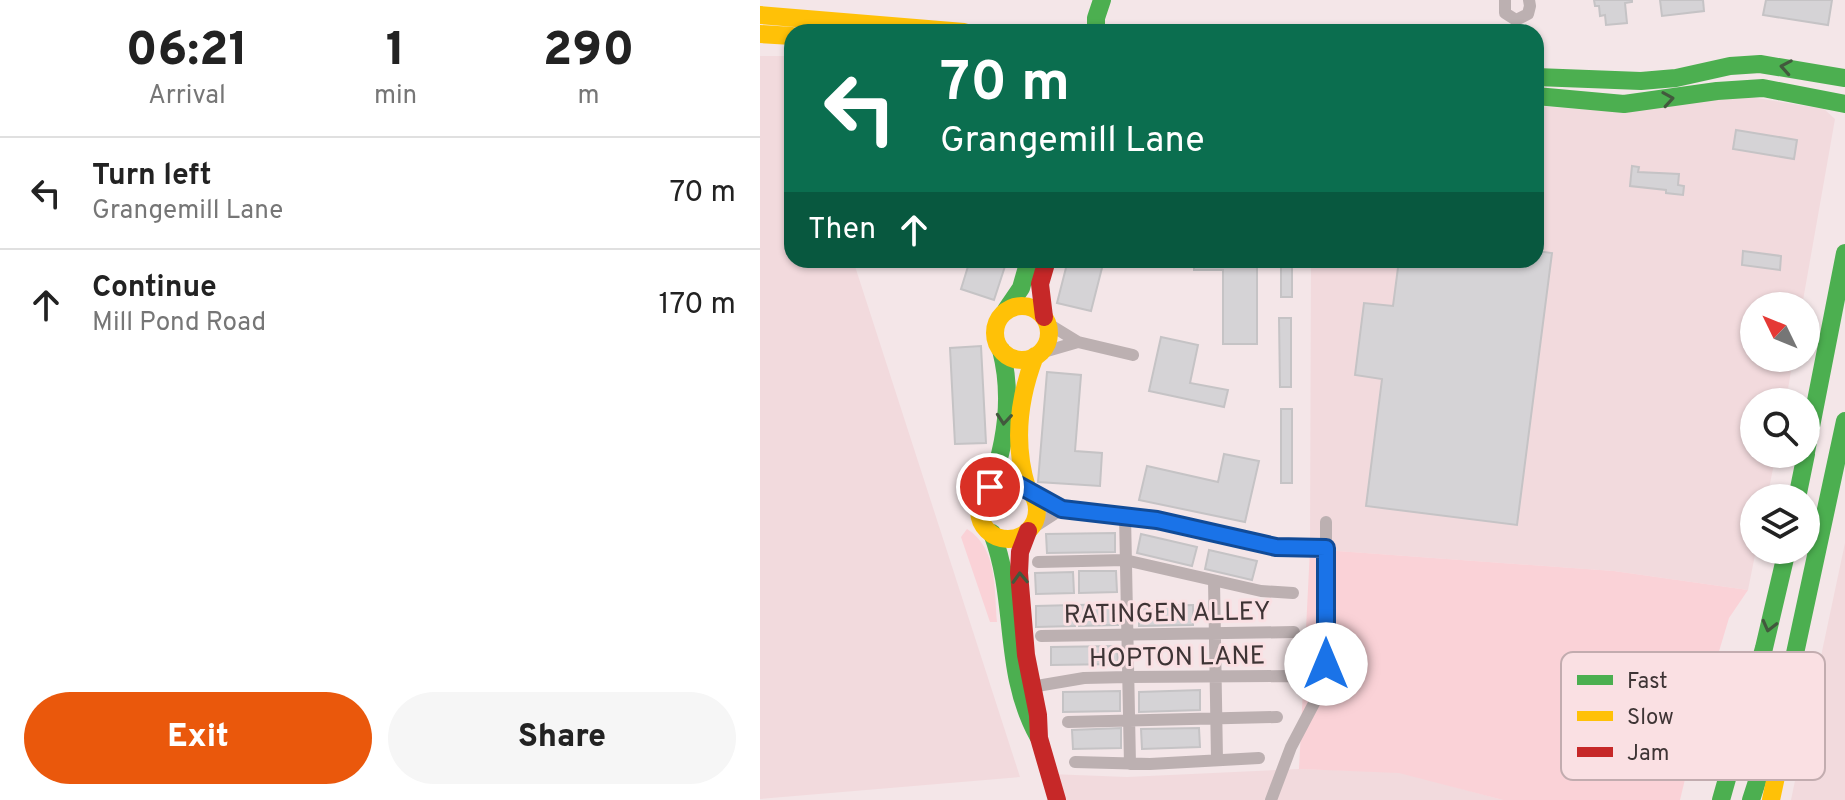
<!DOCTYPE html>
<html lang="en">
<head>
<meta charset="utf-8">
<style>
	body { margin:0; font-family:Overpass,sans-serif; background:#f6f6f6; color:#222; height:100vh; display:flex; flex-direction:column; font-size:30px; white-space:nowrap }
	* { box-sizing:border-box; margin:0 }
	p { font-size:26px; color:#767676 }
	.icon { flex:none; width:44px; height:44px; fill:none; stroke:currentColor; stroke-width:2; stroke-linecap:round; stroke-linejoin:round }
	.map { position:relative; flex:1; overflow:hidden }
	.drawer { display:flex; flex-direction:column; background:#fff; width:760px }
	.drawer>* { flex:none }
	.top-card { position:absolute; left:24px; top:24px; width:760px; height:244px; border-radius:24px; box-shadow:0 2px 6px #0004; background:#0b6e4f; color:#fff; overflow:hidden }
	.needle { width:52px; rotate:313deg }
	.buttons { position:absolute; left:980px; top:292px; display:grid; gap:16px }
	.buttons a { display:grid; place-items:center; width:80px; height:80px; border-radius:50%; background:#fff; box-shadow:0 2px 6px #0004; font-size:40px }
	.pin { position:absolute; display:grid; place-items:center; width:68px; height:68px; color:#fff; margin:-34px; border:4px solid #fff; border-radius:50%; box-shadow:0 2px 8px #0007 }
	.me { position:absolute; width:88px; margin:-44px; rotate:0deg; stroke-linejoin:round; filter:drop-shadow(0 0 6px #0008) }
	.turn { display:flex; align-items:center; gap:28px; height:168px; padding:0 24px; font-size:36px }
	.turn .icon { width:104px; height:104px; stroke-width:2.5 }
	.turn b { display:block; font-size:56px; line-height:68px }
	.then { display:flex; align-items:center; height:76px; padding:0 24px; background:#0003; gap:16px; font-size:30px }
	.eta { display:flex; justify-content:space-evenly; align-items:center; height:136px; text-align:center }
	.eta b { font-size:48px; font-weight:800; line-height:56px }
	.primary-button { display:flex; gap:16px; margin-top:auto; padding:16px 24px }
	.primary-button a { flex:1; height:92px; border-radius:48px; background:#ea580c; color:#fff; font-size:32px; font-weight:800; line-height:92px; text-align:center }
	.primary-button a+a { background:#f6f6f6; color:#222 }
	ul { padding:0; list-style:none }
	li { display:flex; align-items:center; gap:24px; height:112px; padding:0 24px; border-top:2px solid #e0e0e0 }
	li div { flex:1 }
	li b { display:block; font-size:30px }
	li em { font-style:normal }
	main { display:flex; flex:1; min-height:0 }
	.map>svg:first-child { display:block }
	.built { fill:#f2dadd }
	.green { fill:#fad2d7 }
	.building { fill:#d5d3d6; stroke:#c5c3c5; stroke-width:2 }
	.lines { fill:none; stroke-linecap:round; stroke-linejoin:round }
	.street { stroke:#bcb0b1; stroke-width:12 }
	.fast { stroke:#4caf50; stroke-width:18 }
	.slow { stroke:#ffc107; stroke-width:18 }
	.jam { stroke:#c62828; stroke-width:18 }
	.oneway { stroke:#42593d }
	.route-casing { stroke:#114b97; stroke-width:20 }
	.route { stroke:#1a73e8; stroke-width:14 }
	.labels { text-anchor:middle; stroke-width:6; stroke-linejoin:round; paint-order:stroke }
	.street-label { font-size:26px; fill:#3e3435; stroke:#fae0e3 }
	.key { fill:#fae0e3; stroke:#c2acaf; stroke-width:2 }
	.key-label { font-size:22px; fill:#3e3435 }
</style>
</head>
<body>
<main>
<section class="drawer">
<div class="eta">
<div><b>06:21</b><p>Arrival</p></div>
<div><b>1</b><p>min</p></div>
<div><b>290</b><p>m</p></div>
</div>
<ul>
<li><svg class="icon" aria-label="left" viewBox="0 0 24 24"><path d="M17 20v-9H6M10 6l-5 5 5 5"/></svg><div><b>Turn left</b><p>Grangemill Lane</p></div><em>70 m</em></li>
<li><svg class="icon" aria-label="ahead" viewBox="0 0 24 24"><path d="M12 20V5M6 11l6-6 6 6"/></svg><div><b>Continue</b><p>Mill Pond Road</p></div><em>170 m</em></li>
</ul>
<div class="primary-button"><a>Exit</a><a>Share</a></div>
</section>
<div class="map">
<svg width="1085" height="800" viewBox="0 0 1085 800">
	<rect width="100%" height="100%" fill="#f4e6e8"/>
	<path class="built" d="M0 56H26L32 75V260H93L260 777 0 799Z
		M984 96 1064 109 1075 119 1042 306H994V358H1033L1026 402H994V454H1016L1007 498H994V550H996L988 590 854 571 550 549 551 260H776V106L847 111Z
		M1085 543V800H1031L1057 675Z
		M539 769 639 772 743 800H297L290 774 367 777Z"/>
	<path class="green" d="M207 529C238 548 234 590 237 622H230L201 537Z
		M550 549 854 571 988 590 969 618 942 708 920 800H743L639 773 539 769Z"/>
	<path class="building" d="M834 0H872V2L865 3 867 23 846 25 845 15 840 16 839 6H835Z
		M900 0H943L944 11 902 16Z
		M1006 0H1072L1068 25 1003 15Z
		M976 130 1037 140 1034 159 973 149Z
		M872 166 879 167 878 172 919 174 918 185 924 186 923 195 906 193V190L870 186Z
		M776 251 792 253 757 525 606 506 622 379 595 375 604 303 633 306 639 260H776Z
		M983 251 1021 256 1020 270 982 265Z
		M210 260H247L234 300 201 289Z
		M308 260H344L331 311 297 303Z
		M434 260H497V344H463V270H434Z
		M521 260H532V297H521Z
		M519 318H531V387H520Z
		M401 337 438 345 430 383 468 390 464 407 389 391Z
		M221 346 226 443 195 444 190 348Z
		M287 372 321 375 315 451 342 453 340 486 278 482Z
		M521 409H532V483H521Z
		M464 454 499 461 485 522 379 500 387 466 458 482Z
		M355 533V552L287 553 286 534Z
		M381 534 437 547 432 566 377 553Z
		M449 550 497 561 492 580 445 569Z
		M319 571H356L357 592 319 593Z
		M313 572 314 593 276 594 275 573Z
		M357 604 358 625 319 626 318 605Z
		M314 605 315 626 276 627V606Z
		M433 605V625L379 626V606Z
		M357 646 358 664 291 665V647Z
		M440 690V710L379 712V692Z
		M360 691V711L303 712V692Z
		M361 728V748L313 749 312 730Z
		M439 728 440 747 382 749 381 729Z"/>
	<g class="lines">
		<path class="street" d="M745 0V13L756 20 768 14 770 6 769 0
			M287 323 318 342 373 355
			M280 353 318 342
			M270 492 302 509 397 520 516 547 566 548
			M365 515 370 764
			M268 531 302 509
			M278 562 365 560 501 591 533 593
			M454 581 457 760
			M281 636 534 632
			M271 687 324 678 368 677 531 676 562 684
			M308 722 517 717
			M315 762 390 764 499 758
			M511 800 531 747 561 690 566 664V522"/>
		<path class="fast" d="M336 32V18L342 0
			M776 77 881 81 916 78 970 66 1000 64 1085 78
			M776 96 864 104 957 91 1003 88 1085 104
			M246 310 261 288 269 260
			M1046 452 1085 253
			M230 487C246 443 253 396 241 350
			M1037 498 1046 454
			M232 533C258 601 242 671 278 736
			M961 800 1004 648 1027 550
			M991 800 1028 686 1085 421"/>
		<path class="slow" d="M0 15 204 32
			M0 34 32 36
			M235 333a27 27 0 1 1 54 0a27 27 0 1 1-54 0Z
			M219 510a29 29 0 1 1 58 0a29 29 0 1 1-58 0Z
			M267 488C253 443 258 400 275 356
			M1011 800 1026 730"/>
		<path class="jam" d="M284 317 280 284 287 260
			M268 531 260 552 259 573 266 655 278 715 279 738 297 800"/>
	</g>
	<defs><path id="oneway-chevron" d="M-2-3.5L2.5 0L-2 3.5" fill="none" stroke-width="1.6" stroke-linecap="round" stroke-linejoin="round" transform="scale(2)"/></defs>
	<g class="oneway">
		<use href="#oneway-chevron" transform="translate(1026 67) rotate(-170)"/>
		<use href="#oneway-chevron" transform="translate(908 99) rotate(-9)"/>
		<use href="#oneway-chevron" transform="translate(244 419) rotate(95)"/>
		<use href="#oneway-chevron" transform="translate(260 578) rotate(-92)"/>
		<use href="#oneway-chevron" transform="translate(1009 626) rotate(104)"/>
	</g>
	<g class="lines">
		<defs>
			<path id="route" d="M230 487 237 483 253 482 302 509 397 520 516 547 566 548V664"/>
		</defs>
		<use href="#route" class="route-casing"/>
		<use href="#route" class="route"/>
	</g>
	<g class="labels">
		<g class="street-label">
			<text transform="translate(407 612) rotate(-1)" y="9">RATINGEN ALLEY</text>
			<text transform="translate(417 656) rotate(-1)" y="9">HOPTON LANE</text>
		</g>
	</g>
	<rect x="801" y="652" width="264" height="128" rx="12" class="key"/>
	<rect x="817" y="675" width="36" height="10" fill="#4caf50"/>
	<rect x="817" y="711" width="36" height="10" fill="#ffc107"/>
	<rect x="817" y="747" width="36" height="10" fill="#c62828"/>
	<g class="key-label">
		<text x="867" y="688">Fast</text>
		<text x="867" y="724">Slow</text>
		<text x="867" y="760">Jam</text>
	</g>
</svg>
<div class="buttons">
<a><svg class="needle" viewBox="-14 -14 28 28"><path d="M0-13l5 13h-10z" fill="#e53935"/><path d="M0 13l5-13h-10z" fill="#767676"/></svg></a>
<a><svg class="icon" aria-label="search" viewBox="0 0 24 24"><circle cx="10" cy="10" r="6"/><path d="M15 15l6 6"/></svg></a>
<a><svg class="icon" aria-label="layers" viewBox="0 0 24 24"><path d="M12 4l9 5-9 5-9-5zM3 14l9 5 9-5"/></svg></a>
</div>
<div class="pin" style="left:230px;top:487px;background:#d93025"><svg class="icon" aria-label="arrive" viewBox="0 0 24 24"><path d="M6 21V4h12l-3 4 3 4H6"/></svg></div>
<svg class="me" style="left:566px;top:664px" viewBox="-20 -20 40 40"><circle r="19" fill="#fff"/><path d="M0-13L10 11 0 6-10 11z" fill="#1a73e8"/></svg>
<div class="top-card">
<div class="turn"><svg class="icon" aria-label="left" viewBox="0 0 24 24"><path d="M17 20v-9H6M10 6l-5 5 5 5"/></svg><div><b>70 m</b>Grangemill Lane</div></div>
<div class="then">Then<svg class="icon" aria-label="ahead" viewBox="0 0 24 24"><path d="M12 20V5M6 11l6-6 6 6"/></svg></div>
</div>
</div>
</main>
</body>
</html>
